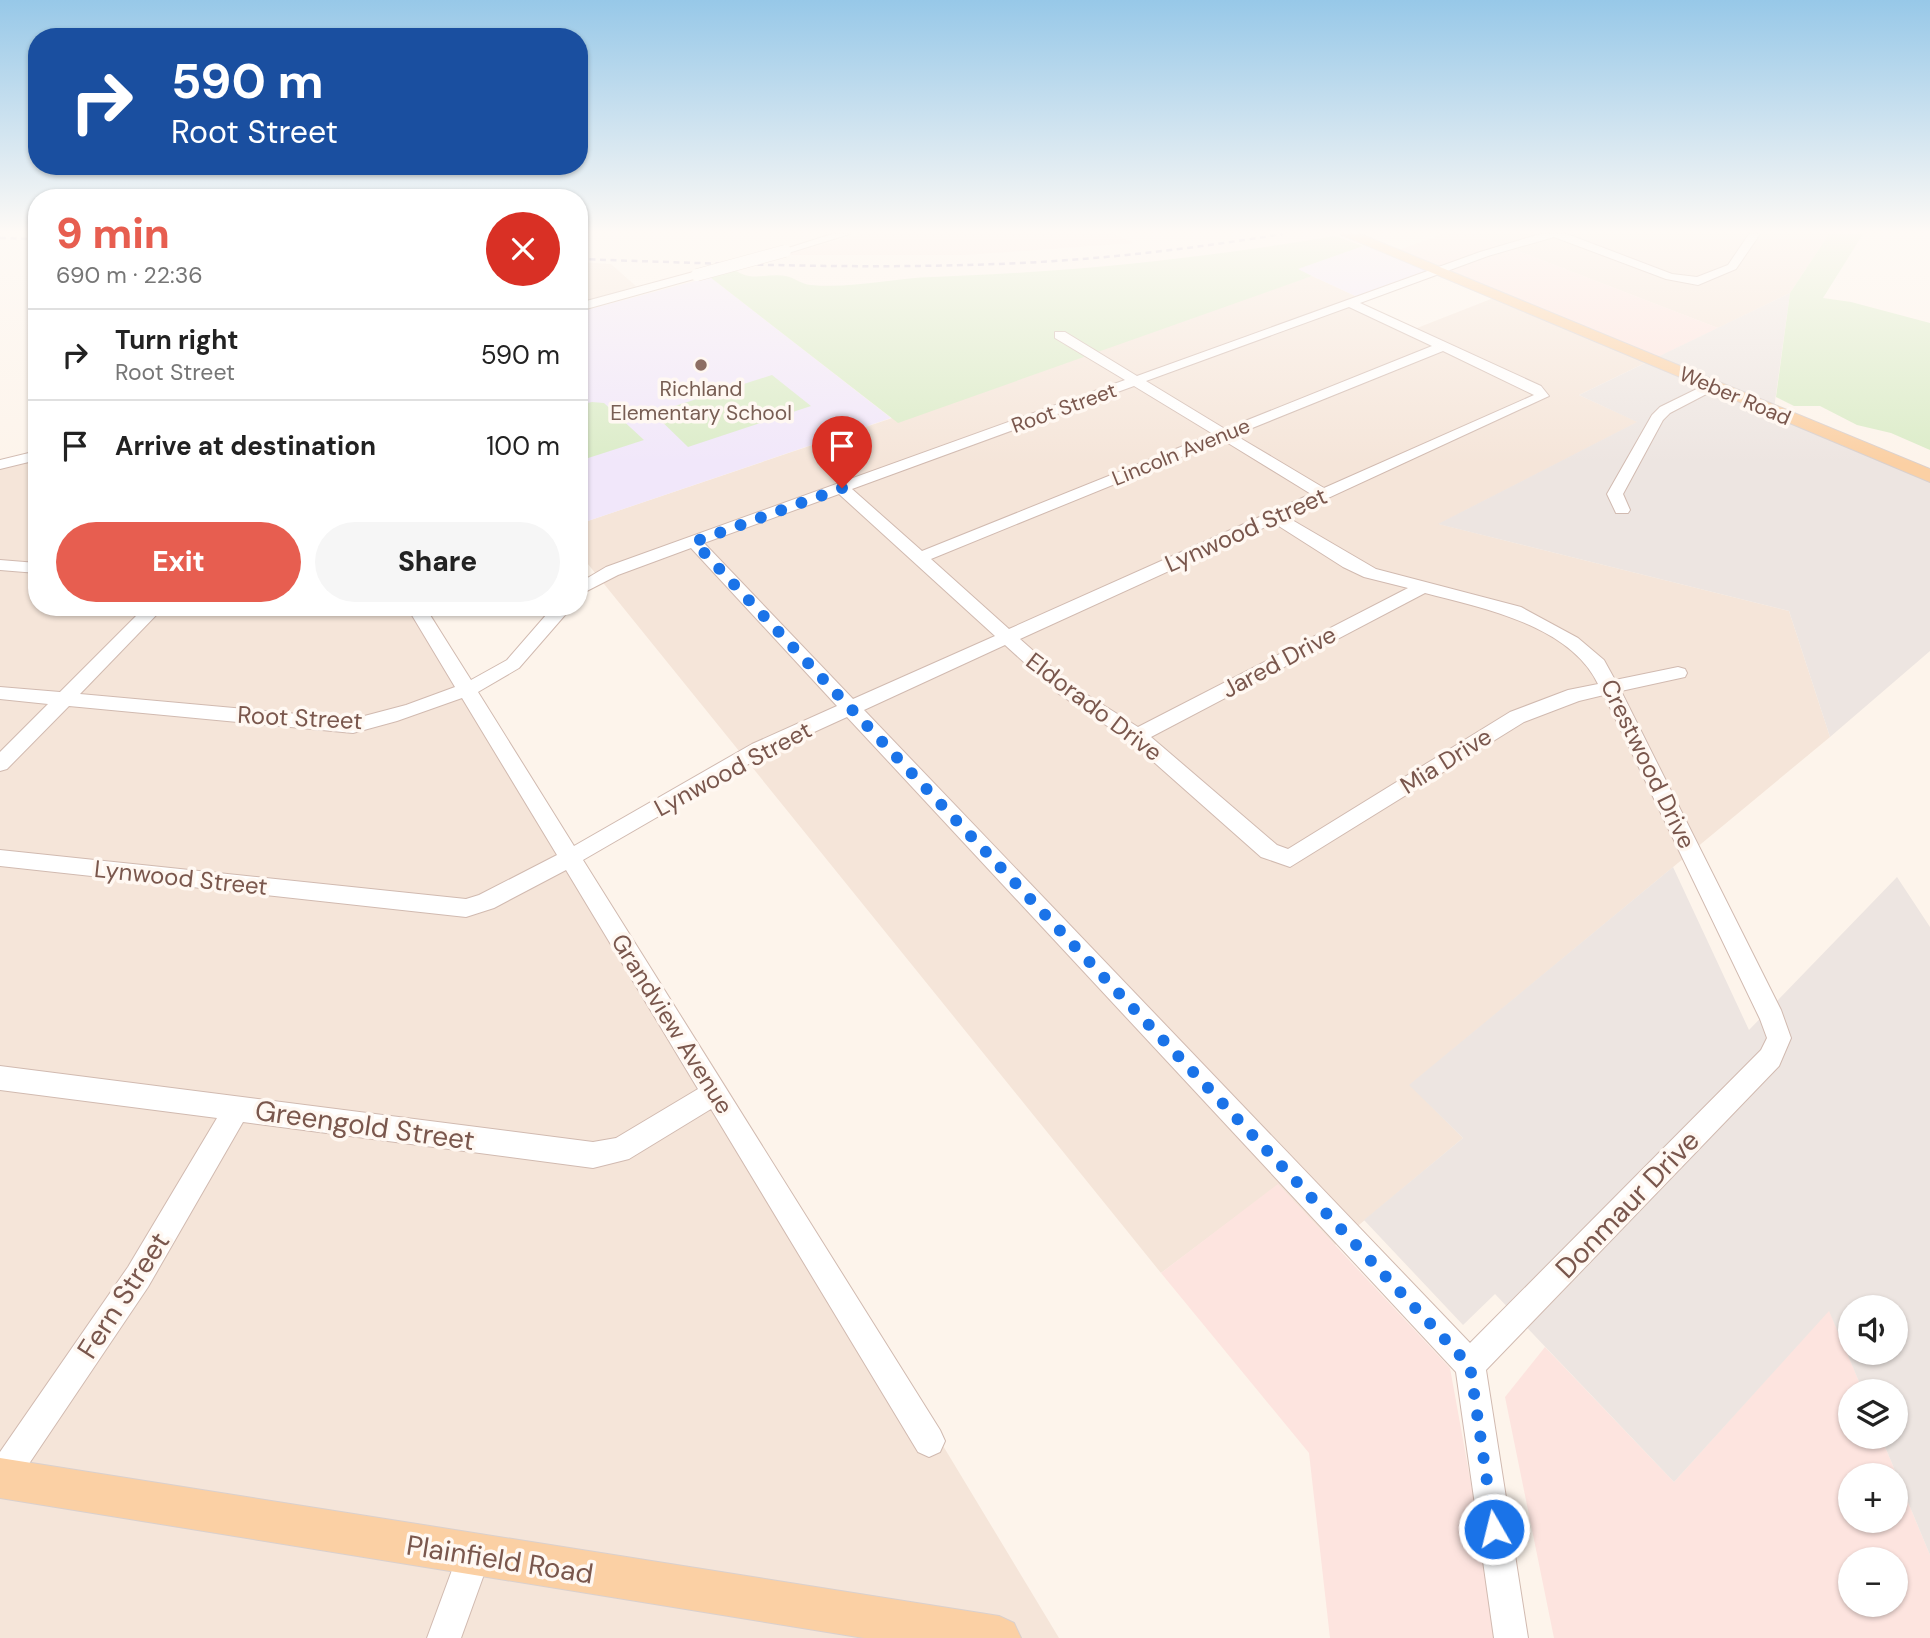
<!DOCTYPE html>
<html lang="en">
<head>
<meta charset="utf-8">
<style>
	body { margin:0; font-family:"DM Sans",sans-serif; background:#f6f6f6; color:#222; height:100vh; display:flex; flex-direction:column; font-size:26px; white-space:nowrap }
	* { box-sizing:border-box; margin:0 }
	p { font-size:23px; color:#767676 }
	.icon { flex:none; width:38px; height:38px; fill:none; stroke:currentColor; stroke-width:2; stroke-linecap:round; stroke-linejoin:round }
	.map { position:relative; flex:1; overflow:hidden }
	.sheet { position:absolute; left:28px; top:189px; width:560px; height:427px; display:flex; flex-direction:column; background:#fff; border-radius:28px; box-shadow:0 2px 5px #0004 }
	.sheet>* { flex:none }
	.hud { position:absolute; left:28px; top:28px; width:560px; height:147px; border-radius:28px; box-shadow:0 2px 5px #0004; background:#1a4fa0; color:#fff; overflow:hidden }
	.controls { position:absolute; left:1838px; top:1295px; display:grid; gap:14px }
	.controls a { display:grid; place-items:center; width:70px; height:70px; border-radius:50%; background:#fff; box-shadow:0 2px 5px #0004; font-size:35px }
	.pin { position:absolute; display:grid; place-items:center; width:60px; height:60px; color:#fff; margin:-72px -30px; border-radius:50% 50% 50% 0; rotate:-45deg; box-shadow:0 0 7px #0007 }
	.pin .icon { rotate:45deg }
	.me { position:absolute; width:77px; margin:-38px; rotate:352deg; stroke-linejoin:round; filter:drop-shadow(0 0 5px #0008) }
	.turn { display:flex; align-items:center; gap:24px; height:147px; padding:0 28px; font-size:32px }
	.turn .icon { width:91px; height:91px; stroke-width:2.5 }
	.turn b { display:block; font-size:49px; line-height:60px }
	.round { display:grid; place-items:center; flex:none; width:74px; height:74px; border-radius:37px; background:#f6f6f6 }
	.summary { display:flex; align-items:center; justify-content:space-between; height:119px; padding:0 28px }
	h1 { font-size:42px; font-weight:800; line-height:52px; color:#e75e50 }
	.cta { display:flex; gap:14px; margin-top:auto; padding:14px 28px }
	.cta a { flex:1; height:80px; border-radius:42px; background:#e75e50; color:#fff; font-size:28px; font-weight:800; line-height:80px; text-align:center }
	.cta a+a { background:#f6f6f6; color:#222 }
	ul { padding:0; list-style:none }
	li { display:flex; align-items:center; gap:21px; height:91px; padding:0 28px; border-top:2px solid #e0e0e0 }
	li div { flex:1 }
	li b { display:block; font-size:26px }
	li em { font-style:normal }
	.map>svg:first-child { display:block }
	.residential { fill:#f5e5d9 }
	.commercial { fill:#fde4df; fill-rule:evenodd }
	.industrial { fill:#ede5e1; fill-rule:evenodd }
	.education { fill:#f1e7fa }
	.green { fill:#dbecc8 }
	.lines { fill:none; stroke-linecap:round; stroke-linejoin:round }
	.minor-casing { stroke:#d1bab0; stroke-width:2 }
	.major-casing { stroke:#dad0cd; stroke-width:2 }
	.minor { fill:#fff; fill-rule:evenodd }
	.major { fill:#fbd0a4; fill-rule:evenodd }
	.rail { stroke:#b5a8c9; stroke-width:2.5; stroke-dasharray:6 4.5; stroke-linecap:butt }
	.minor-bridge-casing { stroke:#d1bab0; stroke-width:13; stroke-linecap:butt }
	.minor-bridge { stroke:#fff; stroke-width:12 }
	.route { stroke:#1a73e8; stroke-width:12; stroke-dasharray:0 21.6 }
	.education-dot { fill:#8d6e63; stroke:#fff8f2; stroke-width:2.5 }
	.labels { text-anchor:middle; stroke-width:7; stroke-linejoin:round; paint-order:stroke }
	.far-education-label { font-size:21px; fill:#785e54; stroke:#fff8f2 }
	.far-street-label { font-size:21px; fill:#7a574d; stroke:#fff8f2 }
	.street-label { font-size:24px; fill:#7a574d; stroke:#fff8f2 }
	.near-street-label { font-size:28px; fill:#7a574d; stroke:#fff8f2 }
</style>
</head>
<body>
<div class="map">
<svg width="1930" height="1638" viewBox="0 0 1930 1638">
	<rect width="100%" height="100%" fill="#fdf4eb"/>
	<path class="residential" d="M1474 234H1829L1790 293 1718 328Z
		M579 262 611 264 638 288 579 304Z
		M1312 276 1362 299 1353 302 1412 330 1496 297 1649 361 1579 395 1638 422 1439 524 1789 611 1830 737 1410 1085 1463 1138 1335 1245 1278 1185 1161 1273 579 553V524Z
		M37 452V607H427L473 685 726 1086 1059 1638H0V462Z"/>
	<path class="commercial" d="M860 234H1115L1134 243 966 255H784Z
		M1443 234H1474L1718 328 1652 360 1393 252Z
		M1278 1184 1450 1368 1499 1638H1330L1309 1453 1161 1273Z
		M1829 1310 1863 1391H1850V1437H1881L1930 1555V1638H1554L1505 1397 1545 1347 1674 1482ZM1850 1475H1895V1521H1850ZM1850 1559H1895V1605H1850Z"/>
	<path class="industrial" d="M1790 293 1773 416 1930 482V651L1830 737 1789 611 1438 524 1637 422 1579 395Z
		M1673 867 1749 1030 1897 877 1930 927V1555L1881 1437H1895V1391H1863L1829 1311 1674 1482 1495 1294 1463 1325 1364 1220 1463 1138 1409 1085ZM1850 1307H1895V1353H1850Z"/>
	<path class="education" d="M1368 244 1435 271 1362 299 1297 269Z
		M710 277 891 418 579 524V312Z"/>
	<path class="green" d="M1829 234H1863L1823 298 1851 302 1930 323V450L1891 433 1857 425 1820 406H1794L1776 397 1790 293Z
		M1335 236 1363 246 1298 269 1312 276 898 423 710 277 735 270C751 282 767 273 786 276 795 278 801 284 811 285 851 289 893 278 933 277 1072 272 1198 259 1335 236Z
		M772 375 811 406 688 447 653 413Z
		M592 402 604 403 644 440 579 461V405Z"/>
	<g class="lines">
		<defs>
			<path id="minor" d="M832 234H850L785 254 779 251Z
				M1540 234H1567L1672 274 1697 277 1728 265 1749 234H1760L1736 269 1698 285 1666 279 1554 237 1488 256 1360 303 1541 386 1549 396 1287 517 1376 569 1521 607 1578 638 1604 660 1615 680 1678 667 1685 669 1687 673 1685 677 1621 691 1781 1010 1791 1038 1779 1066 1486 1370 1528 1638H1494L1456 1372 847 717 766 754 583 860 940 1430 945 1441 940 1452 929 1457 918 1452 711 1109 629 1159 593 1168 243 1122 148 1287 12 1489 0 1494V1452L128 1267 217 1118 0 1090V1066L593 1142 616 1138 698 1089 566 870 494 908 466 917 0 866V850L466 899 479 895 557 855 462 698 397 721 353 733 69 706 7 769 0 771V752L48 704 0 699V687L60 692 145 607H164L80 694 353 719 406 705 455 687 407 607H425L471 680 507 660 553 607H572L519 668 478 692 574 846 752 744 837 706 691 548 618 575 579 595V583L606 567 1125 380 1055 338V332H1065L1137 376 1480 252ZM1349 307 1432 346 1225 429 1146 381ZM1443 351 1534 395 1324 488 1235 435ZM1134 386 1213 434 922 551 852 489ZM1223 440 1311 494 1009 629 931 559ZM839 494 995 636 853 699 704 543ZM1274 523 1343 567 1364 577 1408 588 1138 727 1073 686 1020 639ZM1425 593C1482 608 1570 625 1598 684L1568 690 1510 712 1288 849 1277 845 1151 737ZM1005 645 1059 694 1130 741 1261 857 1290 867 1524 722 1579 701 1604 695 1760 1019 1767 1038 1761 1050 1470 1343 864 710Z
				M697 271 703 275 701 277 579 311V303Z
				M1711 382 1716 383V389L1670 413 1663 420 1623 494 1630 510 1628 513H1616L1607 494 1652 415 1660 407Z
				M37 451V460L0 469V460Z
				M0 560 37 563V573L0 570Z
				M474 1538 486 1543 491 1555 461 1638H427L462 1543Z"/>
			<path id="major" d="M1340 234H1360L1930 469V482Z
				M0 1458 999 1616 1014 1623 1021 1638H864L0 1498Z"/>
		</defs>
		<use href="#minor" class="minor-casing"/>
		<use href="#major" class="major-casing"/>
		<use href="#minor" class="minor"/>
		<use href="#major" class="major"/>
		<path class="rail" d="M0 238 37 239
			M579 259C726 264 873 270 1019 263 1108 259 1195 248 1283 234"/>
		<defs>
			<path id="minor-bridge" d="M697 275 785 251"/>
		</defs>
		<use href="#minor-bridge" class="minor-bridge-casing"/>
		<use href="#minor-bridge" class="minor-bridge"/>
	</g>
	<linearGradient id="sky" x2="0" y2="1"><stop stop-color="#97c8e8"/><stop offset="0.5" stop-color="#fefaf6"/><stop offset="1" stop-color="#fefaf6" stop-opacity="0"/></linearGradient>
	<rect width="1930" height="464" fill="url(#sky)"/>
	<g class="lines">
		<path class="route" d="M842 488 694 542 1470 1366 1494 1529"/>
	</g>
	<circle class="education-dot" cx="701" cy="365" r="7"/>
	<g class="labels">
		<g class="far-education-label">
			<text x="701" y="396">Richland<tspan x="701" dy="24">Elementary School</tspan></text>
		</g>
		<g class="far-street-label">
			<text transform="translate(1735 396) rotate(23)" y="7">Weber Road</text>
			<text transform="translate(1064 408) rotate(-20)" y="7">Root Street</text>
			<text transform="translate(1181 452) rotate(-22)" y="7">Lincoln Avenue</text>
		</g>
		<g class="street-label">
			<text transform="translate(1246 530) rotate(-24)" y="8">Lynwood Street</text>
			<text transform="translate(1279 662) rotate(-28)" y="8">Jared Drive</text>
			<text transform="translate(1094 707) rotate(37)" y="8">Eldorado Drive</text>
			<text transform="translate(300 718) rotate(3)" y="8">Root Street</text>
			<text transform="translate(1446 761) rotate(-32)" y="8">Mia Drive</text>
			<text transform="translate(1648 764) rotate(64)" y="8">Crestwood Drive</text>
			<text transform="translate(733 769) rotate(-28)" y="8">Lynwood Street</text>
			<text transform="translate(181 878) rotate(6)" y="8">Lynwood Street</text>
			<text transform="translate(672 1024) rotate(58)" y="8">Grandview Avenue</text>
		</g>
		<g class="near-street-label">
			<text transform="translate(365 1125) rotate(8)" y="10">Greengold Street</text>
			<text transform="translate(1627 1204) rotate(-46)" y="10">Donmaur Drive</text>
			<text transform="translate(123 1295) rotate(-57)" y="10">Fern Street</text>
			<text transform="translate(500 1559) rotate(9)" y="10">Plainfield Road</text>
		</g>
	</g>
</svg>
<div class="controls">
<a><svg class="icon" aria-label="sound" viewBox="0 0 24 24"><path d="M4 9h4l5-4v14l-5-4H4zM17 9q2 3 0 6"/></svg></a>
<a><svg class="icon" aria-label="layers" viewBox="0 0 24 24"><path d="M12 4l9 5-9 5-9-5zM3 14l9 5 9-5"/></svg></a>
<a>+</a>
<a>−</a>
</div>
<div class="pin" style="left:842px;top:488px;background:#d93025"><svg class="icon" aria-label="arrive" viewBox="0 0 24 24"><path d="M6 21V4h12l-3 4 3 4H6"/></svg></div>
<svg class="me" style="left:1494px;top:1529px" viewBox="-20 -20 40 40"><circle r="17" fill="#1a73e8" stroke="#fff" stroke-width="3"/><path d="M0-11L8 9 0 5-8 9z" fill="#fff"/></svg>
<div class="hud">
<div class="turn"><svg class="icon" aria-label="right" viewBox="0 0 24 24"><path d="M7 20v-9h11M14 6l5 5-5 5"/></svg><div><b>590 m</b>Root Street</div></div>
</div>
<section class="sheet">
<div class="summary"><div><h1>9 min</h1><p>690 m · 22:36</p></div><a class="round" style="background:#d93025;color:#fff"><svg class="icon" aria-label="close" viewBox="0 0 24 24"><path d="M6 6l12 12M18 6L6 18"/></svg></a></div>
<ul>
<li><svg class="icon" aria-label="right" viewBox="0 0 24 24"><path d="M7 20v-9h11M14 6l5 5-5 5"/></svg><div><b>Turn right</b><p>Root Street</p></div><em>590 m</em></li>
<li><svg class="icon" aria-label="arrive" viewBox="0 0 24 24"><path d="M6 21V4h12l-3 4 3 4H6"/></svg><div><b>Arrive at destination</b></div><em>100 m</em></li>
</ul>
<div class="cta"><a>Exit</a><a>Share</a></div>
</section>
</div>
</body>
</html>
